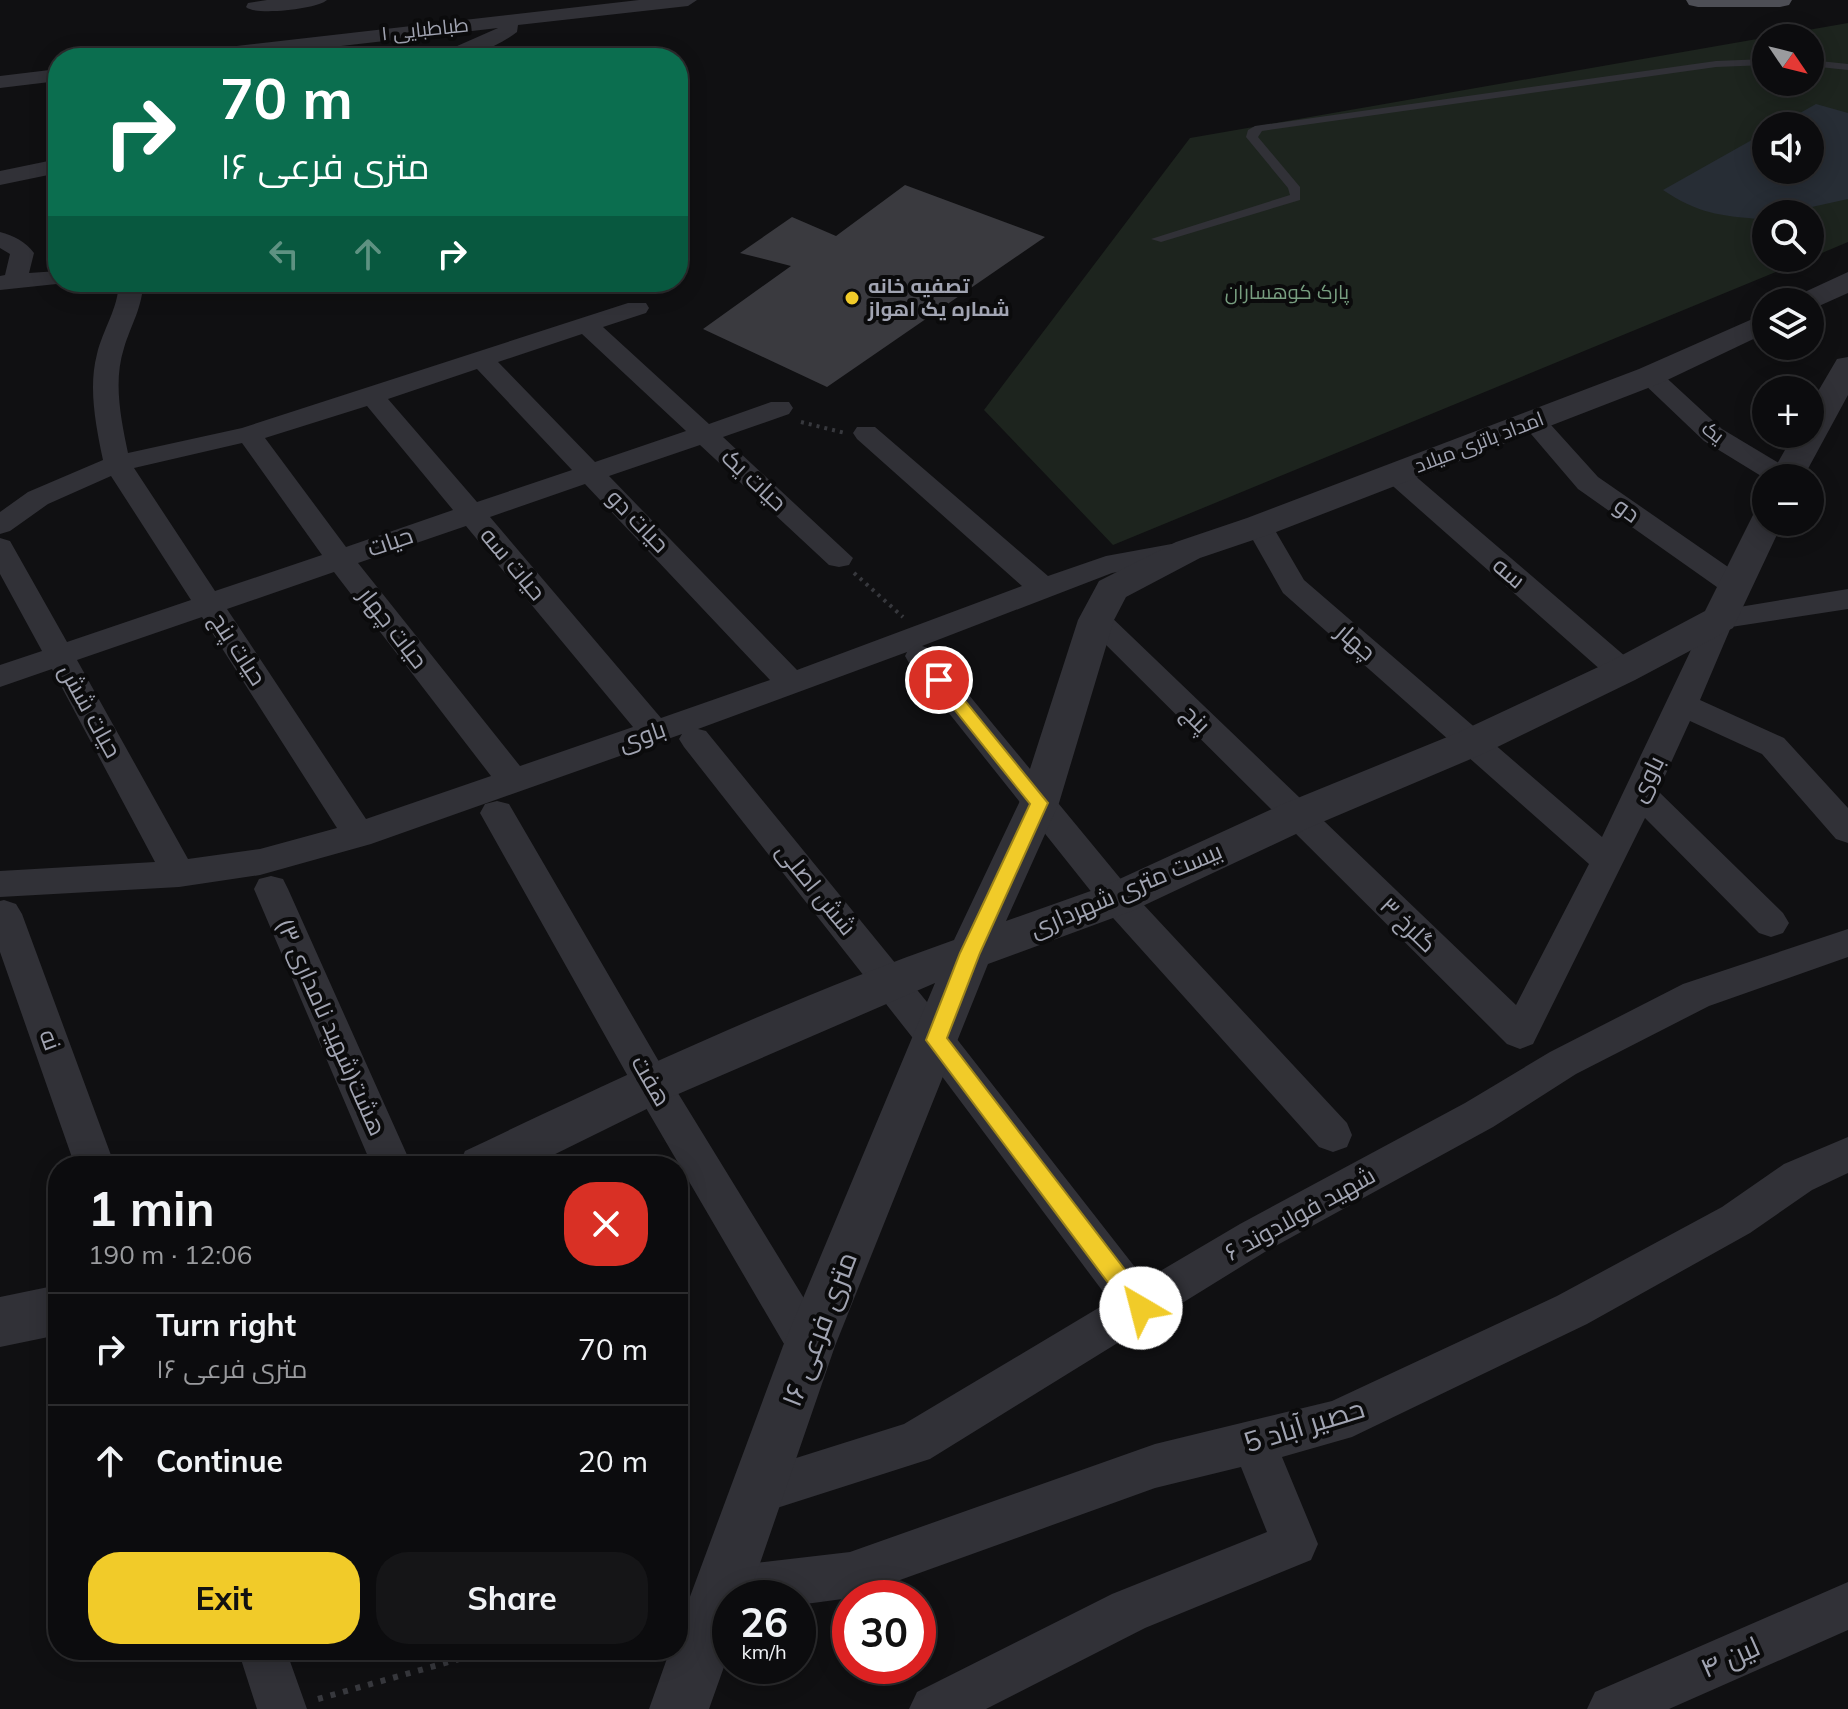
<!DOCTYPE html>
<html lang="en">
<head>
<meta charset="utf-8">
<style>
	body { margin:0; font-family:Mulish,Cairo,sans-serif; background:#151517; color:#f1f3f6; height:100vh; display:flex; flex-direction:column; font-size:30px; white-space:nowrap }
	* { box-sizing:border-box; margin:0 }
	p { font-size:26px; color:#9a9b9e }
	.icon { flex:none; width:44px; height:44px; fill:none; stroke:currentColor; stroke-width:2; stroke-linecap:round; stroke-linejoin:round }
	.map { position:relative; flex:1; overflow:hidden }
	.panel { position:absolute; left:48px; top:1156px; width:640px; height:504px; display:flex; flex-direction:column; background:#0c0c0e; border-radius:32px; box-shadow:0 4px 20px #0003,0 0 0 2px #2c2c2e }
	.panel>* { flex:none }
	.hud { position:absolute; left:48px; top:48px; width:640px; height:244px; border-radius:32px; box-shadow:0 4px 20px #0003,0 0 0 2px #2c2c2e; background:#0b6e4f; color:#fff; overflow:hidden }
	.needle { width:52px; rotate:125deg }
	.tools { position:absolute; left:1752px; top:24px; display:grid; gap:16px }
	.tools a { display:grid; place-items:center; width:72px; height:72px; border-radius:50%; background:#0c0c0e; box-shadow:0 4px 20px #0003,0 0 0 2px #2c2c2e; font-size:40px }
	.speed { position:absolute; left:712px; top:1580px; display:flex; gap:16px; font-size:40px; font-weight:700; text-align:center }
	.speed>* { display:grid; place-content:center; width:104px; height:104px; border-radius:50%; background:#0c0c0e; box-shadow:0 4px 20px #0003,0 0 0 2px #2c2c2e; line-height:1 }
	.speed small { font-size:20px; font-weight:400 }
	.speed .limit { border:12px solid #d22; background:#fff; color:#111 }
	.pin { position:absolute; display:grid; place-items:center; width:68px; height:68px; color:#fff; margin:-34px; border:4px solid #fff; border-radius:50%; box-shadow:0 2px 8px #0007 }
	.me { position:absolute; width:88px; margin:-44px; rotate:323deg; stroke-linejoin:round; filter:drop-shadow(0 0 6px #0008) }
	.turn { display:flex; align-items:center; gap:28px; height:168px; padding:0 40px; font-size:36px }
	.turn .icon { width:104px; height:104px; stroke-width:2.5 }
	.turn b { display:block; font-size:56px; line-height:68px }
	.lanes { display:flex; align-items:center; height:76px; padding:0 40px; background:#0003; justify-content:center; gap:40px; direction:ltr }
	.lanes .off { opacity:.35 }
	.round { display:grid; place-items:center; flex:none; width:84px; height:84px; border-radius:32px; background:#151517 }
	.head { display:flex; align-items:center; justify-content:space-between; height:136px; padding:0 40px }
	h1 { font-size:48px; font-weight:700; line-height:60px }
	.primary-button { display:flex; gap:16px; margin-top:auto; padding:16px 40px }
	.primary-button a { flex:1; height:92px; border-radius:32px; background:#f1cb29; color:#111; font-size:32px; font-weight:700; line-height:92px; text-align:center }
	.primary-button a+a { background:#151517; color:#f1f3f6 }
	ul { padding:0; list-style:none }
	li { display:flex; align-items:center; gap:24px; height:112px; padding:0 40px; border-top:2px solid #2c2c2e }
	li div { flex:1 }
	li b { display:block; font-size:30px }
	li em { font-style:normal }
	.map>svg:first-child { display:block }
	.green { fill:#1d241e; fill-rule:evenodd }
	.water { fill:#272d35 }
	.building { fill:#3a3a3f }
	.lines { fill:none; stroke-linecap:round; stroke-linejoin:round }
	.path-far1 { stroke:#37383d; stroke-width:4; stroke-dasharray:3 5; stroke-linecap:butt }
	.path { stroke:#37383d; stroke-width:6; stroke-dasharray:5 8; stroke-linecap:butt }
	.service { fill:#313137; fill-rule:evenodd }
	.minor { fill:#313137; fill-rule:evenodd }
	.tertiary { fill:#313137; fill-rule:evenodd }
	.primary { fill:#4d4e55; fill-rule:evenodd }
	.route { fill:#f1cb29; stroke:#9d841b; stroke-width:2 }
	.poi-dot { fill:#f1cb29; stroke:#0b0b0c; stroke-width:3 }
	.labels { text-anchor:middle; stroke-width:8; stroke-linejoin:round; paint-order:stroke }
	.far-street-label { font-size:20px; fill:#a1a4b2; stroke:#0b0b0c }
	.far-poi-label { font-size:20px; font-weight:bold; fill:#a1a4b2; stroke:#0b0b0c; text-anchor:start }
	.far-park-label { font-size:20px; fill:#789e80; stroke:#0b0b0c }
	.street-label { font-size:24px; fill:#a1a4b2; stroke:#0b0b0c }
	.near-street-label { font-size:28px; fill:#a1a4b2; stroke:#0b0b0c }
</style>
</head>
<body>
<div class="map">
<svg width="1848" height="1709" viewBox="0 0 1848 1709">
	<rect width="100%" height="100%" fill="#101012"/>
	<path class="green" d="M1848 23V242L1810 258V214H1766V258H1810L1113 545 984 410 1190 138ZM1766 38H1810V82H1766ZM1766 126H1810V170H1766Z"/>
	<path class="water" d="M1816 104 1848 113V199L1780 214H1766V217L1760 219C1720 216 1697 213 1663 190L1766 132V170H1810V126H1777Z"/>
	<path class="building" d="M905 185 1045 237 827 387 703 329 791 266 740 253 792 217 836 236Z"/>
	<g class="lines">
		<path class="path-far1" d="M801 422 845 433
			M854 573 903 617"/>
		<path class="path" d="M318 1699 491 1650"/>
		<path class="service" d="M1766 59V65L1716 67 1262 131 1258 137 1300 187V200L1161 242 1151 239 1290 195 1288 188 1246 137 1248 130 1255 126 1716 61Z
			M1810 60 1848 64V70L1810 66Z"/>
		<path class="minor" d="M267 0H327C318 9 255 16 246 7L248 3Z
			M639 0H697L688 6 518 25 517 32C493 50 466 58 436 58L439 54 498 28 236 58H175L185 52Z
			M58 69V81L0 88V76Z
			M58 159V173L0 185V171Z
			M0 232C14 236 25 241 34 253L29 273 58 271V282L66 283 0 290V276L5 275 10 254 0 248Z
			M119 282H143C143 306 131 325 124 348 113 382 121 419 128 453L242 428 628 303H646L649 308 646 313 603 327 709 424 771 402H789L793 408 789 414 723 437 853 558 849 565 839 567 829 565 700 445 609 476 797 670 1022 586 857 439 853 433 857 427H875L1048 576 1106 556 1188 541 1198 543 1202 550 1198 557 1112 573 922 646 931 649 1129 889 1347 1123 1352 1135 1347 1147 1333 1152 1319 1147 1105 909 909 663 905 656 907 652 698 729 706 731 949 1029 1145 1280 1240 1224 1465 1103 1550 1052 1683 984 1848 929V957L1709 1006 1576 1074 1493 1127 1268 1250 930 1459 758 1514 742 1507 735 1491 742 1475 904 1424 1110 1301 923 1051 684 747 679 739 682 734 371 844 260 875 179 887 0 897V871L155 862 52 669 0 687V665L42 651 0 574V538L10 541 67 642 191 600 111 476 48 504 10 531 0 534V512L28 492 103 460C96 426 88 388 97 354 103 329 118 309 119 282ZM582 334 686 431 595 462 498 362ZM477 369 572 470 477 502 388 399ZM367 406 453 510 346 547 265 438ZM242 443 322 555 215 591 134 468ZM585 484 770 680 661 718 490 517ZM466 526 633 727 520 766 358 563ZM334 572 491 776 366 819 227 609ZM202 617 337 828 260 849 188 859 77 660Z
			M1650 368 1659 371 1722 429 1794 472 1798 478 1766 479 1704 441 1641 381 1637 376 1641 371Z
			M1533 413 1542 415 1598 477 1744 578 1749 585 1744 592 1734 595 1724 592 1578 489 1520 421 1524 415Z
			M1396 466 1406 468 1633 663 1637 671 1633 679 1622 682 1611 679 1386 480 1382 474 1386 468Z
			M1259 517 1269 520 1304 580 1602 837 1709 612 1848 589V609L1731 627 1700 700 1784 738 1848 808V843L1836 839 1762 754 1690 721 1658 791 1783 913 1789 923 1783 933 1771 937 1759 933 1645 818 1533 1044 1520 1049 1507 1044 1081 620 1085 613 1096 610 1107 613 1516 1005 1589 864 1283 593 1245 526 1249 520Z
			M497 801 509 804 665 1072 824 1331 830 1346 824 1361 809 1367 794 1361 639 1096 480 813 485 804Z
			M271 876 283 879 288 889 412 1166H372L254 889 259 879Z
			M4 900 16 904 22 914 115 1166H75L0 952V901Z
			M1848 1137V1173L1812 1190 1750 1233 1587 1324 1352 1437 1282 1457 1318 1544 1311 1560 1145 1628 986 1709H909L917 1692 1112 1594 1267 1532 1241 1467 1155 1488 850 1598 798 1605V1598H730V1613L720 1615 703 1608 696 1591 703 1574 720 1567 850 1552 1155 1444 1332 1401 1557 1296 1722 1207 1784 1164Z
			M1848 1582V1630L1669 1709H1587L1595 1692Z
			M238 1650H286L307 1709H257Z"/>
		<path class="tertiary" d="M1848 272V293L1810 310V302H1792L1796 296Z
			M1766 313V333L1661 383 1271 534 1200 558 1126 597 1114 620 1059 803 1006 921 1102 887 1283 804 1457 733 1609 662 1705 611 1754 513 1766 510V522H1783L1733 628 1635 680 1485 753 1313 826 1132 911 988 964 835 1346 748 1598H730V1650L709 1709H649L670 1650H678V1629L783 1346 935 983 669 1098 531 1166H458L465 1151C625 1075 787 999 954 940L1019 803 1078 620 1099 581 1176 542 1247 518 1639 369Z
			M1848 357V395L1803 478H1769L1794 434H1810V405L1837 359Z
			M58 1285V1335L0 1347V1297Z"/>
		<path class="primary" d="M1686 0H1792L1789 5 1780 7H1698L1689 5Z"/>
	</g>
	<path class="route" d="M939 674 945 676 1048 803 980 953 947 1038 1149 1301 1152 1308 1149 1316 1141 1319 1133 1316 926 1040 960 953 1030 804 934 684 931 680 934 676Z"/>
	<circle class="poi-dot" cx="852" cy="298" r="8"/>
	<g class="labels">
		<g class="far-street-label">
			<text transform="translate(425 29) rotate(-6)" y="7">طباطبایی ۱</text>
			<text transform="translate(1713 432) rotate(37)" y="7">یک</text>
			<text transform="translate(1479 442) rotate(-21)" y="7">امداد باتری میلاد</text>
		</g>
		<g class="far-poi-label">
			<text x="868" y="293">تصفیه خانه<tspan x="868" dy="23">شماره یک اهواز</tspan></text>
		</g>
		<g class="far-park-label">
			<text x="1287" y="299">پارک کوهساران</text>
		</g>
		<g class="street-label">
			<text transform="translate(754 480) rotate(43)" y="8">حیات یک</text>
			<text transform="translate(1627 510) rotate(36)" y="8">دو</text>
			<text transform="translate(638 521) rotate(46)" y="8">حیات دو</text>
			<text transform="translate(390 542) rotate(-19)" y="8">حیات</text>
			<text transform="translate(513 564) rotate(50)" y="8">حیات سه</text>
			<text transform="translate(1509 573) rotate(41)" y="8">سه</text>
			<text transform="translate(393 628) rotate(52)" y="8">حیات چهار</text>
			<text transform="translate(1356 642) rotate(41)" y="8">چهار</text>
			<text transform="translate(238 649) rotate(57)" y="8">حیات پنج</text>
			<text transform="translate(90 711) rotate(61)" y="8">حیات شش</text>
			<text transform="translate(1196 719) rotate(45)" y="8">پنج</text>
			<text transform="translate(642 736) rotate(-19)" y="8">باوی</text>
			<text transform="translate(1647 779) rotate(-64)" y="8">باوی</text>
			<text transform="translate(816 889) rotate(51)" y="8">شش اصلی</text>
			<text transform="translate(1126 890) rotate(-23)" y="8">بیست متری شهرداری</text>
			<text transform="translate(1408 925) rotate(44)" y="8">گلرخ ۳</text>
			<text transform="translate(331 1027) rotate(66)" y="8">هشت(شهید نامداری ۳)</text>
			<text transform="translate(50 1040) rotate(70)" y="8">نه</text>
			<text transform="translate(651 1081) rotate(60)" y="8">هفت</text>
			<text transform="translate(1300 1214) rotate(-29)" y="8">شهید فولادوند ۶</text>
		</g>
		<g class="near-street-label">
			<text transform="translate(819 1329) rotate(-69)" y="10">۱۶ متری فرعی</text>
			<text transform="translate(1304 1425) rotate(-17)" y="10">حصیر آباد 5</text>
			<text transform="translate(1730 1657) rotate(-24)" y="10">لین ۴</text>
		</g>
	</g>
</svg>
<div class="tools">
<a><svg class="needle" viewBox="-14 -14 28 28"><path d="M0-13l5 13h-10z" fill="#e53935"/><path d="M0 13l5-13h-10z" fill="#9a9b9e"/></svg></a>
<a><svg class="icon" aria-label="sound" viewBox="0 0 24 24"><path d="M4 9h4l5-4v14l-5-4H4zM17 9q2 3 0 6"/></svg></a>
<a><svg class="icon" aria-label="search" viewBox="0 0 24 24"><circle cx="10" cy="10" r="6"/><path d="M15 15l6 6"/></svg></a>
<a><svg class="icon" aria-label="layers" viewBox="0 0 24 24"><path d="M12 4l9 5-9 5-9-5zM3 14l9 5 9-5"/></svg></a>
<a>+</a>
<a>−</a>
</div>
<div class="speed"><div>26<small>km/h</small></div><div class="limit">30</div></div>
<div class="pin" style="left:939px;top:680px;background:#d93025"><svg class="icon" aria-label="arrive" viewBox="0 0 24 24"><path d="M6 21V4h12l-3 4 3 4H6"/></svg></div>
<svg class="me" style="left:1141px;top:1308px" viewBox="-20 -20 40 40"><circle r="19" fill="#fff"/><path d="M0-13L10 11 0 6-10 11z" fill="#f1cb29"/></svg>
<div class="hud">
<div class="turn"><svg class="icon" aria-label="right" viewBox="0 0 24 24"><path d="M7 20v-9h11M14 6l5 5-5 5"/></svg><div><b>70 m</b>۱۶ متری فرعی</div></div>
<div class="lanes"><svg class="icon off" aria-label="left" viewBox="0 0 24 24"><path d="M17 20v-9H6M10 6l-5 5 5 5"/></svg><svg class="icon off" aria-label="ahead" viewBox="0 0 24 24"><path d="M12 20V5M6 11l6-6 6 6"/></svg><svg class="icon" aria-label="right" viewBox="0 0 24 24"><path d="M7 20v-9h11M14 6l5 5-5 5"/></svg></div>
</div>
<section class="panel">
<div class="head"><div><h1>1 min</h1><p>190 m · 12:06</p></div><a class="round" style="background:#d93025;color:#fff"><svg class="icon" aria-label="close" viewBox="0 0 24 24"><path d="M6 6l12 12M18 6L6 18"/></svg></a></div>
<ul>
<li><svg class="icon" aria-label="right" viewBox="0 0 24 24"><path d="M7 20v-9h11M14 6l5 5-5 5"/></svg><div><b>Turn right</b><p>۱۶ متری فرعی</p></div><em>70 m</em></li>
<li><svg class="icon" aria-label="ahead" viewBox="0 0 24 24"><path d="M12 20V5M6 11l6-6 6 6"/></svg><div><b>Continue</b></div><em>20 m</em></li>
</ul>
<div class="primary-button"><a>Exit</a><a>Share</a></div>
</section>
</div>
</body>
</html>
